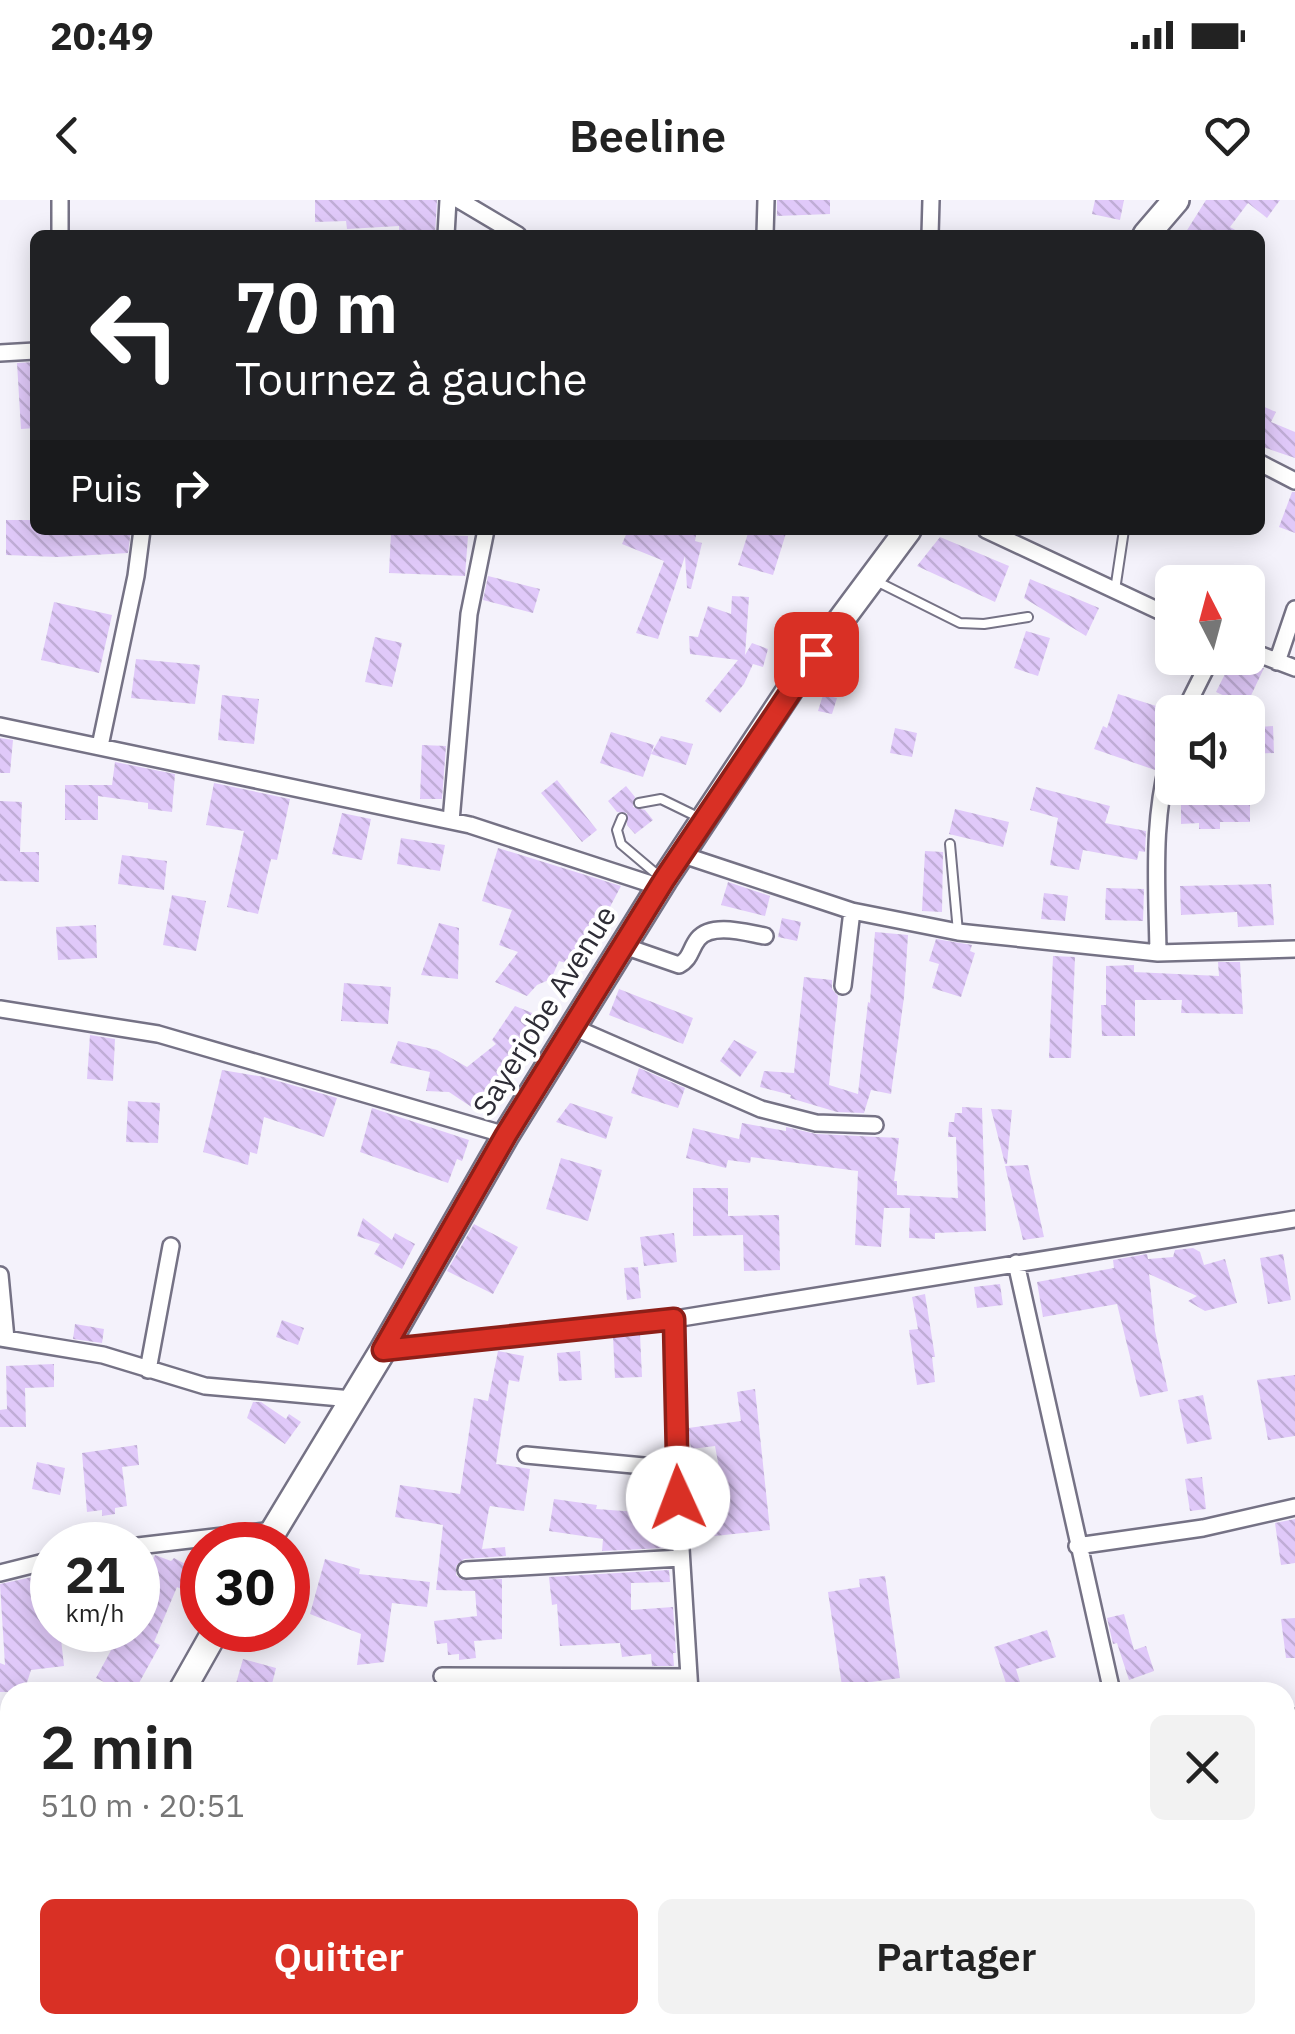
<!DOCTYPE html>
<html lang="fr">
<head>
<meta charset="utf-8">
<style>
	body { margin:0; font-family:"IBM Plex Sans",sans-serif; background:#f2f2f2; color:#222; height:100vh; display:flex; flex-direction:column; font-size:38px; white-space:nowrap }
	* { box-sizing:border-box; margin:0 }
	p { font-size:32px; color:#767676 }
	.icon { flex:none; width:55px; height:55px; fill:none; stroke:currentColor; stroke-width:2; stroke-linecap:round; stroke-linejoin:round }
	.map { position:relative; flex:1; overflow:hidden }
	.sheet { position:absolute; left:0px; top:1482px; width:1295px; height:352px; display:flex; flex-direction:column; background:#fff; border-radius:30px 30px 0 0; box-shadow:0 5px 25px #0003 }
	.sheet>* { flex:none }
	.guide { position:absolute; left:30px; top:30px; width:1235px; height:305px; border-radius:15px; box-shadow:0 5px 25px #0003; background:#202124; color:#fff; overflow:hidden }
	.needle { width:65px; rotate:354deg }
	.buttons { position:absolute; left:1155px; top:365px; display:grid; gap:20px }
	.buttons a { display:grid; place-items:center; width:110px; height:110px; border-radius:15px; background:#fff; box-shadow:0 5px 25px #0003; font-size:50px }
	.speed { position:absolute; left:30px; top:1322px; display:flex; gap:20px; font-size:50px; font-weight:700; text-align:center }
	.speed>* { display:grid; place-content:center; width:130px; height:130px; border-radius:50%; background:#fff; box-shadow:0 5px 25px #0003; line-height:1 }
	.speed small { font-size:25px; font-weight:400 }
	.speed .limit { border:15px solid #d22; background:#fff; color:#111 }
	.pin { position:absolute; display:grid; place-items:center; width:85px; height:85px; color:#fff; margin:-42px; border-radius:20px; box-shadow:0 5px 15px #0006 }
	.me { position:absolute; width:110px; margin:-55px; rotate:358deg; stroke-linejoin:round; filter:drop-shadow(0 0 8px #0008) }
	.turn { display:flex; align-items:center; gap:35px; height:210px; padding:0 40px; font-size:45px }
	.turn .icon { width:130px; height:130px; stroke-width:2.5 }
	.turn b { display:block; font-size:70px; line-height:85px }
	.then { display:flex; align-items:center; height:95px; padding:0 40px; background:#0003; gap:20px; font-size:38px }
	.round { display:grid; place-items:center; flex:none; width:105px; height:105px; border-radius:15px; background:#f2f2f2 }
	.overview { display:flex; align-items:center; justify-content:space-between; height:170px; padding:0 40px }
	h1 { font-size:60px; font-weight:600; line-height:75px }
	.primary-button { display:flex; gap:20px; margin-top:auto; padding:20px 40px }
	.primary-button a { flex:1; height:115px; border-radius:15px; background:#d93025; color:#fff; font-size:40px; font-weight:600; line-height:115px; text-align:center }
	.primary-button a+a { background:#f2f2f2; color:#222 }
	.status { display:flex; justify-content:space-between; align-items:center; height:70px; padding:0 50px; background:#fff; direction:ltr }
	.status svg { height:28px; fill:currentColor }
	header { display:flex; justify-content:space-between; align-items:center; height:130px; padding:0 40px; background:#fff; font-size:45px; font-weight:600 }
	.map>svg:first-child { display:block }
	.building { fill:url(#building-back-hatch) }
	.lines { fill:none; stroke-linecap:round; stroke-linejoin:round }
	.lane-casing { stroke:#757285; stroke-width:12 }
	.street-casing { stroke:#757285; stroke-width:20 }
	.primary-casing { stroke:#757285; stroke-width:30 }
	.lane { stroke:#fff; stroke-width:8 }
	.street { stroke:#fff; stroke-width:15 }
	.primary { stroke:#fff; stroke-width:25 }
	.route-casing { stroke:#8d1f18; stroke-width:25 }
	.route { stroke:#d93025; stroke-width:18 }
	.labels { text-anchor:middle; stroke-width:8; stroke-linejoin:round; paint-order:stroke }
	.street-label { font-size:30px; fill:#2e2d36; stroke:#fff }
</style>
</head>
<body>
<div class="status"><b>20:49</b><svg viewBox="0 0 49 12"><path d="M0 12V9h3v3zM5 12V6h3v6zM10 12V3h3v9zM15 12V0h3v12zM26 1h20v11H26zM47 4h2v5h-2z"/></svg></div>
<header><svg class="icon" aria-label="back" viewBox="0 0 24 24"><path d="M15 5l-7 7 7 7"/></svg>Beeline<svg class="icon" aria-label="heart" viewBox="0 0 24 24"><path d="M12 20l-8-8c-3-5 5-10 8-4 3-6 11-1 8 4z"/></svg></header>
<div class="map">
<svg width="1295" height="1834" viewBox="0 0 1295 1834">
	<defs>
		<pattern id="building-back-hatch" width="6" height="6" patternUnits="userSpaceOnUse" patternTransform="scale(2.5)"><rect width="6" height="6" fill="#e0c9f9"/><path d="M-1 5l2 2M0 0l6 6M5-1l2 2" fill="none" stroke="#c0add6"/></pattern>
	</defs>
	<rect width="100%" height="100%" fill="#f4f2fb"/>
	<path class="building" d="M315 0H437L435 35H399V26L347 29 346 21 315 22Z
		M777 0H830V14L777 16Z
		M1095 0H1124L1120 20 1092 14Z
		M1206 0H1280L1267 18 1248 3 1230 27 1244 35H1184Z
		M35 162V228L21 229 17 163Z
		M1260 205 1276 212 1271 222 1295 232V258L1260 246Z
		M1292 292H1295V333L1279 327Z
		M6 320H35V330H131L128 353 57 357 6 355Z
		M628 330H697L695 341 702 343 691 389 687 388 685 356 658 439 636 433 664 361 622 344Z
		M749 330H787L773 375 738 365Z
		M391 333 468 336 465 376 389 373Z
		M940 337 1009 366 995 402 917 366Z
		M488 376 540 389 533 413 483 400Z
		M1030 379 1099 408 1086 436 1024 398Z
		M732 396 749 397 745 455 752 443 768 449 763 467 753 464 744 484 720 513 705 501 738 460 690 454 689 436 698 437 708 406 731 414Z
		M54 402 112 415 99 473 41 460Z
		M1026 431 1050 438 1038 476 1014 468Z
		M375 437 402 443 392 487 365 482Z
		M1233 458 1264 468 1246 506 1216 492Z
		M136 459 200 465 195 504 131 498Z
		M1118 494 1172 511V531L1162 545 1155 570 1094 549 1103 526 1107 528Z
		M222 495 259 499 254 544 218 540Z
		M823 495 837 498 832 514 818 511Z
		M1273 526 1274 553 1248 554V528Z
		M895 528 917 533 912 557 890 553Z
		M611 532 654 545 643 577 600 563Z
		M661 536 693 544 686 565 651 554Z
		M0 538 13 540 10 573H0Z
		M422 545 446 546 442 599H420Z
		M115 562 175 574 172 612 148 609V603L98 596V620H65V585H112Z
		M557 580 597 630 582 642 541 593Z
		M214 583 290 599 277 660 271 659 258 714 227 707 244 631 206 625Z
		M626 586 635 597 633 607 645 610 653 620 635 634 627 625V613L617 612 608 601Z
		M1036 587 1110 606 1105 623 1146 631 1145 652 1139 651 1137 660 1083 650 1079 670 1050 665 1058 618 1030 610Z
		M1181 593H1250V622H1220V629H1199V623L1181 624Z
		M0 601 22 602 20 652H39V682L0 681Z
		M955 609 1009 622 1003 647 949 634Z
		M342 613 371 619 362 660 332 654Z
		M401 638 445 645 440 671 397 664Z
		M498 648 621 686 590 745 581 741 573 765 559 761 551 779 537 785 527 796 495 782 518 752 499 745 512 710 482 701Z
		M925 651 943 652 942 712 922 711Z
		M122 655 167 661 164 690 118 684Z
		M728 682 770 696 765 716 721 705Z
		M1271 684 1274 725 1238 727 1237 712 1181 715 1180 686Z
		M1106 688 1144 689 1143 721 1105 720Z
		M1044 693 1068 696 1065 721 1041 719Z
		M172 695 206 701 196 751 163 745Z
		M782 718 801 722 797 741 778 737Z
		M439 723 459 728 458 779 421 775Z
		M96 725 97 758 58 760 56 727Z
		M875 732 908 735 904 797 891 894 871 890 864 913 837 912 790 898 791 895 760 887 764 871 794 873 804 777 832 780V789L838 796 829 885 858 894 868 802 870 803Z
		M936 739 972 745 970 751 975 753 961 797 932 788 939 764 929 761Z
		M1053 756 1075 757 1071 858H1049Z
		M1218 762H1240L1243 814 1181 813 1182 800H1135V836H1102L1101 805H1106V766L1134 765V772L1219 776Z
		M344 783 391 787 388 824 341 821Z
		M619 789 693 818 683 844 609 815Z
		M515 806 552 821 506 867 476 910 449 892 426 891 430 872 390 863 398 841 437 850 467 867 496 844 492 840Z
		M90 835 115 839 113 881 87 879Z
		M734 840 757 852 740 877 720 861Z
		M639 868 685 888 678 908 631 893Z
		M222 870 264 877 337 898 324 937 264 917 257 954 250 952 248 965 203 952Z
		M128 901 160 903 158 943 126 942Z
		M570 903 613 917 606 939 556 922Z
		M962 907 982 908 986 1031 935 1033V1039L909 1038 910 1008H884L881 1047 855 1045 858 971 751 957 750 963 728 960 726 968 686 958 693 928 739 939 742 923 786 931V927L816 934 899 938 894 981H897V995L958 998 956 937H948L949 922H954L955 913H962Z
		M372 908 469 940 462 961 457 959 448 983 360 952Z
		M991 909 1012 910 1007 964H1005Z
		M561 958 602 970 588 1021 546 1009Z
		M1028 965 1044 1037 1023 1040 1005 966Z
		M693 988H728V1016L779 1015 780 1070 744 1071 743 1035 693 1036Z
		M363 1018 392 1040 395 1033 415 1044 402 1069 374 1054 380 1044 357 1036Z
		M474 1024 518 1047 493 1094 447 1071Z
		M674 1033 677 1062 644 1066 640 1037Z
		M1193 1048 1200 1052 1204 1065 1225 1059 1237 1103 1205 1111 1188 1101 1197 1096 1149 1074 1155 1131 1168 1191 1140 1197 1117 1104 1043 1117 1037 1082 1114 1068 1113 1060 1147 1054 1148 1059 1173 1057 1175 1050Z
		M1283 1054 1291 1100 1268 1104 1260 1058Z
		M638 1067 641 1098 627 1100 624 1068Z
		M1000 1084 1003 1105 977 1108 974 1087Z
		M925 1094 935 1157H932L935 1182 917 1185 909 1130 918 1129 912 1097Z
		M282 1120 304 1128 298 1145 276 1137Z
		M75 1124 104 1129 102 1143 73 1139Z
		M640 1134 642 1177 615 1178 613 1137Z
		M498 1151 524 1156 519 1182 509 1180 496 1264 530 1269 524 1311 490 1306 489 1309 482 1349 505 1347 506 1356 464 1359 456 1366V1375L462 1380 502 1379V1439L474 1441 476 1458 459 1460V1454L448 1455 447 1443 437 1444 434 1421 477 1416 475 1391 436 1390 443 1325 395 1317 400 1285 460 1294 474 1198 488 1201Z
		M580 1151 582 1180 559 1181 557 1153Z
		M54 1164V1187L25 1188 26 1227H0V1210L7 1209 6 1166Z
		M1295 1175V1236L1268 1240 1257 1180Z
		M755 1189 770 1330 696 1338 693 1315 727 1311 715 1246 691 1249 688 1228 741 1221 737 1192Z
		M1203 1195 1212 1239 1187 1244 1178 1200Z
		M253 1202H261L286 1219 289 1214 301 1222 285 1244 247 1218Z
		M137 1245 139 1265 122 1267 127 1306 115 1308V1314L102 1316V1310L87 1312 82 1253Z
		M37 1262 65 1268 60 1295 32 1289Z
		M1202 1277 1206 1309 1190 1311 1185 1279Z
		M554 1299 597 1305 596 1309 666 1314 664 1348 602 1351 603 1339 549 1331Z
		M1295 1319V1363L1281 1365 1275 1323Z
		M155 1355 171 1361 174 1358 191 1367V1377L185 1391 177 1387 154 1442 160 1445 134 1492H124L96 1478 122 1430H138V1357L150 1366Z
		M325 1359 360 1369 359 1374 430 1382 427 1407 392 1403 384 1462 357 1465 361 1434 310 1414Z
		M669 1370 670 1382 631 1383V1410L673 1407 676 1453H673L674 1466H652L651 1454 622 1457 620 1443 560 1446 557 1404 552 1405 549 1377Z
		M51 1373 52 1430H60L64 1466 31 1470 24 1492H0V1463L5 1465 0 1384Z
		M885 1376 900 1478 842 1486 828 1392 860 1387 859 1379Z
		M1124 1414 1134 1450 1146 1446 1154 1471 1129 1480 1117 1443 1113 1444 1107 1418Z
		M1295 1418V1458H1286L1281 1419Z
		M1047 1430 1056 1457 1016 1469 1023 1492H1009L994 1447Z
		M243 1459 276 1468 270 1492 235 1487Z
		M546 1488H611V1492H547Z"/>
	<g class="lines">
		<defs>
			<path id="lane" d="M876 381 960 423 984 424 1028 417
				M1115 390 1124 330
				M639 603 661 599 700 618
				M622 618 617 630 621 644 660 677
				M950 644 958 732"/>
			<path id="street" d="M459 0 518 35
				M60 35V0
				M446 35 448 0
				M765 35 766 0
				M930 35 931 0
				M0 153 35 151
				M1260 263 1295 281
				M986 330 1172 417
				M1248 450 1295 468
				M1277 462 1295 409
				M1184 512 1211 458
				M0 526 470 625 660 687
				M100 546 136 376 142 330
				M451 621 469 414 486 330
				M680 654 852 711 958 732 1158 753 1295 749
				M624 746 679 765C691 759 690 749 698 739 712 722 747 733 765 736
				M1158 753C1157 684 1151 616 1172 549
				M843 786 852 711
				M0 809 158 834 506 935
				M575 828 761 909 816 923 875 925
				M1016 1063 1112 1492
				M0 1075 6 1139
				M675 1119 676 1269 690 1492
				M0 1138 103 1155 205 1186 352 1199
				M383 1150 675 1119 1295 1019
				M148 1170 171 1046
				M526 1255 676 1269
				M138 1346 274 1330
				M1077 1346 1203 1328 1295 1307
				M466 1370 681 1358
				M0 1373 52 1360
				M442 1476 689 1477
				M1285 1520 1295 1517
				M0 1680 10 1684
				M359 1825 361 1834
				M461 1825 462 1834
				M770 1825 773 1834
				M1223 1825 1225 1834
				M649 1834 667 1825"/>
			<path id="primary" d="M1146 35 1176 0
				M265 1345 383 1150 506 935 664 680 797 479 908 330
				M181 1492 216 1430
				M0 1812 10 1794"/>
		</defs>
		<use href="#lane" class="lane-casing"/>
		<use href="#street" class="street-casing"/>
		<use href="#primary" class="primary-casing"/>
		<use href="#lane" class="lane"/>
		<use href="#street" class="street"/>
		<use href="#primary" class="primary"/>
	</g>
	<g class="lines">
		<defs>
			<path id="route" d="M678 1298 674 1119 383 1150 506 935 664 680 816 454"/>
		</defs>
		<use href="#route" class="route-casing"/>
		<use href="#route" class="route"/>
	</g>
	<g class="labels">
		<g class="street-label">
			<text transform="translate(545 811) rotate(-58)" y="10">Sayerjobe Avenue</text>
		</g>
	</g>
</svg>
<div class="buttons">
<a><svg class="needle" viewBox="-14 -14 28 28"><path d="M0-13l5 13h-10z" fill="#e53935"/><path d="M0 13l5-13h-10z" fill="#767676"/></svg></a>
<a><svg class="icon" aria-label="sound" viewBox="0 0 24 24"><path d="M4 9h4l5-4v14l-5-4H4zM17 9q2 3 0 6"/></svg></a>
</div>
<div class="speed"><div>21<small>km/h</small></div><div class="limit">30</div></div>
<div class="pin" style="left:816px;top:454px;background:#d93025"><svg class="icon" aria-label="arrive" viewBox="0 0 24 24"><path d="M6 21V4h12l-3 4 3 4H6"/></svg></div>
<svg class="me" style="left:678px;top:1298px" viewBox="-20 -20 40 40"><circle r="19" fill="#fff"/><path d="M0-13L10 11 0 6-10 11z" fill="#d93025"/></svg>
<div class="guide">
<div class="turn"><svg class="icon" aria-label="left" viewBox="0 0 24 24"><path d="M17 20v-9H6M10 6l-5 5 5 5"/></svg><div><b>70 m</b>Tournez à gauche</div></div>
<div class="then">Puis<svg class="icon" aria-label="right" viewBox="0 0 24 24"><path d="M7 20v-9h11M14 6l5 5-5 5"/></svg></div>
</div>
<section class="sheet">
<div class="overview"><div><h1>2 min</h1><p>510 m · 20:51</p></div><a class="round"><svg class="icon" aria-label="close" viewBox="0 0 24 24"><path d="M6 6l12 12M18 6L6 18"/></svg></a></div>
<div class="primary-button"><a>Quitter</a><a>Partager</a></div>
</section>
</div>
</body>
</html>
